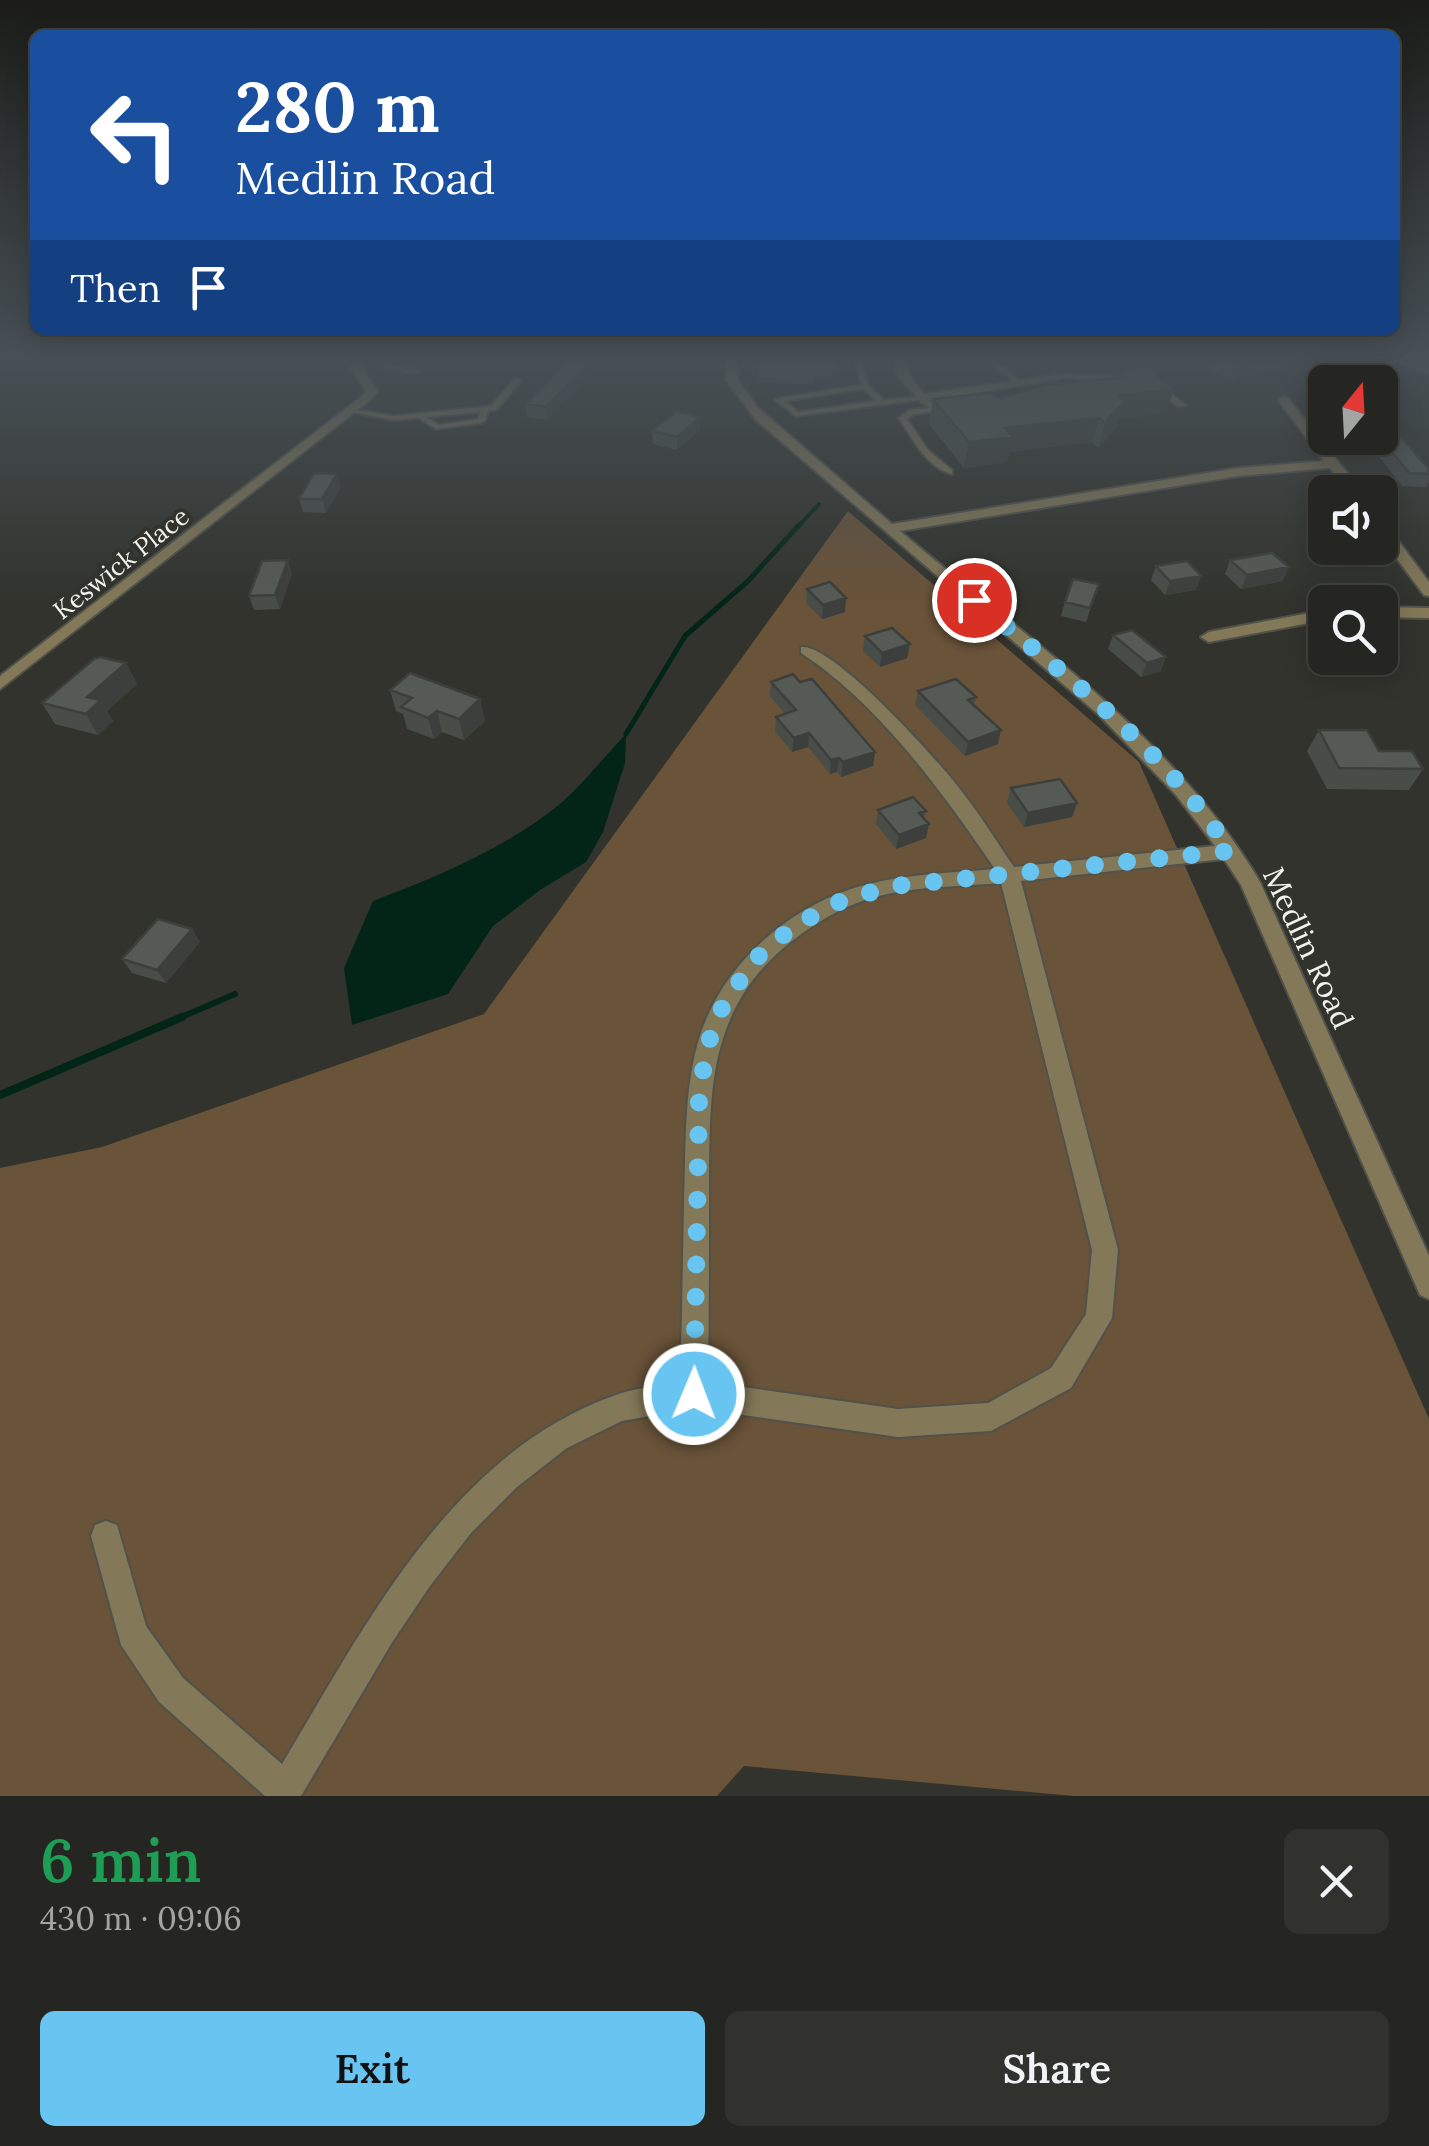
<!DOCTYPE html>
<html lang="en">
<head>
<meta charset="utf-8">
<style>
	body { margin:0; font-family:Lora,serif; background:#31322e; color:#f1f3f6; height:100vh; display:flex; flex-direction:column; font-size:38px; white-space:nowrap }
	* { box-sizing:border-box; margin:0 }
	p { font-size:32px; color:#a3a5a5 }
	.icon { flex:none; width:55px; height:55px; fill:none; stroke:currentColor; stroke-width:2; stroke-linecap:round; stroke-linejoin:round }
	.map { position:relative; height:1796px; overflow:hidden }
	.details { display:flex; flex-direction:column; background:#252621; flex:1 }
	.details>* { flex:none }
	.guide { position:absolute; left:30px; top:30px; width:1370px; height:305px; border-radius:15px; box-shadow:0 5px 25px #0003,0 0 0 2px #42433f; background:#1a4fa0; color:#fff; overflow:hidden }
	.needle { width:65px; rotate:18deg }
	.fabs { position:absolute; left:1308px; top:365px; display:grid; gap:20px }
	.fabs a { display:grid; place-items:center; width:90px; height:90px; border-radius:15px; background:#252621; box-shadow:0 5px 25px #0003,0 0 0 2px #42433f; font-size:50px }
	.pin { position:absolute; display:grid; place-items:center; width:85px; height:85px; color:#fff; margin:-42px; border:5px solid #fff; border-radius:50%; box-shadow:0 2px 10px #0007 }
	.me { position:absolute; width:110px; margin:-55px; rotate:1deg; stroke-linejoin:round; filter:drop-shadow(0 0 8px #0008) }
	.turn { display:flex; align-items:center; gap:35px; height:210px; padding:0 40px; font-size:45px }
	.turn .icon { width:130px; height:130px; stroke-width:2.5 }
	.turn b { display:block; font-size:70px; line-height:85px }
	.then { display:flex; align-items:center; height:95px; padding:0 40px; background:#0003; gap:20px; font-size:38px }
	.round { display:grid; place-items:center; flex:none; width:105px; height:105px; border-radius:15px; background:#31322e }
	.headline { display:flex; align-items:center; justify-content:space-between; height:170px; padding:0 40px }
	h1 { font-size:60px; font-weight:600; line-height:75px; color:#1e9e55 }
	.primary-button { display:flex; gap:20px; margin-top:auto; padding:20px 40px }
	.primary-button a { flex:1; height:115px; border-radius:15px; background:#68c4f0; color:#111; font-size:40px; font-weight:600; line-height:115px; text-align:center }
	.primary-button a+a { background:#31322e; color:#f1f3f6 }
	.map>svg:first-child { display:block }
	.forest { fill:#695339 }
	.water { fill:#022517 }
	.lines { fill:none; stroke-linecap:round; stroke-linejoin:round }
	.stream-far3 { stroke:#022517; stroke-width:4 }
	.stream-far2 { stroke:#022517; stroke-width:5 }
	.stream-far1 { stroke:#022517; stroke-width:6 }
	.stream { stroke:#022517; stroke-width:8 }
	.lane-casing { stroke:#50524b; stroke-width:4 }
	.street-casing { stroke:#50524b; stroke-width:4 }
	.lane { fill:#837958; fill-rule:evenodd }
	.street { fill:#837958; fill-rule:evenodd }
	.wall { fill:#494d48 }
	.shaded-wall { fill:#3c3f3b }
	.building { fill:#555a54; stroke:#3c3f3b; stroke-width:2.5 }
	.route { stroke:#68c4f0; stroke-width:18; stroke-dasharray:0 32.4 }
	.labels { text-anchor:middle; stroke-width:8; stroke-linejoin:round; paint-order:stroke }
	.far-street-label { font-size:25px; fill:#f2f3ef; stroke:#31332c }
	.street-label { font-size:30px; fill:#f2f3ef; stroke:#31332c }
</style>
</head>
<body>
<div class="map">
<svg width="1429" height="1796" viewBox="0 0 1429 1796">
	<rect width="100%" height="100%" fill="#31332c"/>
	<path class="forest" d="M848 511 1139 762 1429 1419V1796H1074L744 1766 717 1796H0V1168L102 1147 484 1014Z"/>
	<path class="water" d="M626 734 625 763 603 832 586 862 540 890 493 926 448 994 352 1025 344 968 373 901C437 877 501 850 555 808 581 787 603 758 626 734Z"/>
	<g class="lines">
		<path class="stream-far3" d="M797 528 819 504"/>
		<path class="stream-far2" d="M626 734 685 636 748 581 799 525"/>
		<path class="stream-far1" d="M177 1019 235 994"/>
		<path class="stream" d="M0 1095 182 1017"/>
		<defs>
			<path id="lane" d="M366 354H373L389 365 418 371 414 373 385 368Z
				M851 354H960L957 356 859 359 869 386 884 400 921 396 938 407V411L914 414 907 419 928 450 952 470V474C927 468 913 439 899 418L909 410 929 408 919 400 796 416 775 400 779 398 862 385ZM864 389 876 401 798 412 785 401Z
				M1020 354H1027L1030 357 999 362 1021 382V386H1018L990 361 1021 356Z
				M1071 374 1128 377 1132 379 1128 381 1068 378 1067 376Z
				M515 378 522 380 496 410 488 411 485 421 481 423 436 429 419 418 394 420 347 411 351 409 394 416 491 406ZM480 412 478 419 438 425 427 417Z
				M1157 388H1163L1186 405 1179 407 1157 392Z"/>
			<path id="street" d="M341 354H352L378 391 369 401 0 689V676L361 397 366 391Z
				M726 354H737L738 380 757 407 892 524 1238 468 1324 461 1278 400 1284 396 1288 398 1360 489 1361 492H1349L1330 468 1238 476 900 531C1026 638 1175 738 1260 882L1429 1256V1299L1420 1295 1241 885 1224 859 1021 881 1118 1250 1112 1318 1071 1388 991 1431 898 1437 694 1408 622 1421 567 1448 517 1487 471 1533 430 1586 393 1641 301 1796H265L159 1702 121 1645 91 1536 95 1525 106 1521 117 1525 146 1626 183 1678 282 1764C365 1626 451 1454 613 1396 634 1388 658 1386 680 1382 682 1321 683 1260 684 1199 686 1151 684 1101 695 1054 712 976 777 914 851 889 898 874 947 873 995 869 943 793 879 704 801 653V647C832 643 934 756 956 784 977 810 995 839 1014 867L1215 846 1176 795 1099 715 755 419 726 380ZM1001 883 1092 1250 1086 1314 1051 1368 988 1403 898 1409 708 1382C709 1321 709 1259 709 1198 710 1097 704 1010 792 941 814 924 838 909 865 900 908 886 956 887 1001 883Z
				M892 354H902L910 376 924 394 1071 373 1077 376 921 402 898 376Z
				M1372 354H1389L1429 366V373Z
				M1380 522 1385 523 1429 582V596L1424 595 1380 536Z
				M1380 607 1429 608V618L1380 617Z
				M1325 610V620L1209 642 1201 637 1209 632Z"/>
		</defs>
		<use href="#lane" class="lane-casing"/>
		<use href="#street" class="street-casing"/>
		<use href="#lane" class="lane"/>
		<use href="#street" class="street"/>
	</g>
	<path class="wall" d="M562 354H629L608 367 575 357 585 367 586 379 547 420 527 417 525 404 573 357Z
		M758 354H838L837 369H833L832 379H814V384L758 383Z
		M1213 354H1289L1285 365 1233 381 1208 369Z
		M1119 372 1166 413 1119 419 1117 426 1098 448 1092 442 1010 452 1007 462 964 468 929 424 933 399 1001 398 1118 378Z
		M700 430 677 450 653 444 652 431Z
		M1364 438H1380L1429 469V482L1426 487 1402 486Z
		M341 487 326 513 303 512 299 499Z
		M1230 560 1283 581 1241 589 1225 574Z
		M1156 566 1201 576 1196 590 1165 595 1151 580Z
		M292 573 280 609 254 610 249 596Z
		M1099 584 1086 622 1061 616 1065 602Z
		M807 589 845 612 822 619 806 603Z
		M1113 635 1161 671 1141 677 1108 649Z
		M865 636 907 658 880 667 863 651Z
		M126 663 137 684 107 711 113 721 98 735 55 724 42 703Z
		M771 682 873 766 841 777 837 772 830 774 808 747 792 752 775 731 776 717 785 714 770 696Z
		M390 690 480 699 485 721 464 740 442 732 434 739 407 729 403 714 396 711Z
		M918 691 976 697 974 705 998 744 965 756 915 705Z
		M1319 730 1379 751 1423 769 1409 790 1327 789 1307 751Z
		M1011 788 1077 803 1072 817 1024 827 1007 803Z
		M878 810 926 811 924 819 926 838 896 849 876 824Z
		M192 929 200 942 166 983 132 973 122 959Z"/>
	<path class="shaded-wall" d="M618 354H629L608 367 607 360Z
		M1264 354H1289L1285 365 1233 381 1239 364Z
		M585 367 586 379 547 420 546 407Z
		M1174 389 1166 413 1119 419 1117 426 1098 448 1105 423 1118 396Z
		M700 417V430L677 450V437Z
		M1099 418 1092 442 1010 452 1007 462 964 468 969 442 1005 428Z
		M337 474 341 487 326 513 322 499Z
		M288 560 292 573 280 609 275 595Z
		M1289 567 1283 581 1241 589 1247 575Z
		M1201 576 1196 590 1165 595 1170 581Z
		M846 598 845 612 822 619 823 605Z
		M910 644 907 658 880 667 882 653Z
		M1166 657 1161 671 1141 677 1147 663Z
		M126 663 137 684 107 711 113 721 98 735 86 714 87 697Z
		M480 699 485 721 464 740 459 719Z
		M437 711 442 732 434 739 428 718Z
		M1001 730 998 744 965 756 968 742Z
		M809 733 808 747 792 752 794 738Z
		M875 752 873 766 841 777 843 762Z
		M839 758 837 772 830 774 831 760Z
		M1077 803 1072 817 1024 827 1028 813Z
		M929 824 926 838 896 849 899 835Z
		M192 929 200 942 166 983 157 970Z"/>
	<path class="building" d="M583 354H618L607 360Z
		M759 354H834V355H815V359H759Z
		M1216 354H1274L1239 364Z
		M573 356 585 367 546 407 525 404Z
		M1147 368 1174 389 1118 396 1124 401 1105 423 1099 418 1005 428 1013 437 969 442 933 399 990 393 1001 398 1045 385 1126 377 1119 372Z
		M1380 409 1389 430 1392 427 1429 469V474L1409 473 1380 437Z
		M676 411 700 417 677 437 652 431Z
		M314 473 337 474 322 499H299Z
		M1272 553 1289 567 1247 575 1230 560Z
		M288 560 275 595 249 596 262 561Z
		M1187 561 1201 576 1170 581 1156 566Z
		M1073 579 1099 584 1090 608 1065 602Z
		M830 582 846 598 823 605 807 589Z
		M892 628 910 644 882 653 865 636Z
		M1132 630 1166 657 1147 663 1113 635Z
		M100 657 126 663 87 697 101 700 86 714 42 703 94 659Z
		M410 673 480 699 459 719 437 711 428 718 401 707 412 698 390 690Z
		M793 674 800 682 812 679 875 752 843 762 839 758 831 760 809 733 794 738 776 717 796 710 771 682Z
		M956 679 976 697 968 700 1001 730 968 742 918 691Z
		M1319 730H1367L1379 751H1412L1423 769 1339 768Z
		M1060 779 1077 803 1028 813 1011 788Z
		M913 797 926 811 919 813 929 824 899 835 878 810Z
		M158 919 192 929 157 970 122 959Z"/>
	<linearGradient id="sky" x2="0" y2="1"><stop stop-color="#1b1c18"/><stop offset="0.59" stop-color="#485056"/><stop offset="1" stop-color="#485056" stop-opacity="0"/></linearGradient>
	<rect width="1429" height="605" fill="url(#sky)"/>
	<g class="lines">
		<path class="route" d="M694 1394 699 1102 706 1049 722 1008 753 961 794 926 843 900 894 886 1230 851C1166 750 1065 675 974 600"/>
	</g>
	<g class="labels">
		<g class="far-street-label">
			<text transform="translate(121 563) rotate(-38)" y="9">Keswick Place</text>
		</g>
		<g class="street-label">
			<text transform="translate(1308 948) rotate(65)" y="10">Medlin Road</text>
		</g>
	</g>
</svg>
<div class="fabs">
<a><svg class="needle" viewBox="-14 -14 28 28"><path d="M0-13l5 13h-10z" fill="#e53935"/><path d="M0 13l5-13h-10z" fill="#a3a5a5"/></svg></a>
<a><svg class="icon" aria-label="sound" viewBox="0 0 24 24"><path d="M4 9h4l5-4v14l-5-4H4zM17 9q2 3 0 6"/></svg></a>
<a><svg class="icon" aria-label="search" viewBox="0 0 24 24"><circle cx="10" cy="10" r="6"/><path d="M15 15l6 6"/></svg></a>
</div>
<div class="pin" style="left:974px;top:600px;background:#d93025"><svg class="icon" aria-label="arrive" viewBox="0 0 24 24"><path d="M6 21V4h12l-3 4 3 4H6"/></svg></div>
<svg class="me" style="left:694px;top:1394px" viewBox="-20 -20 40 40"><circle r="17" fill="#68c4f0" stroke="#fff" stroke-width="3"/><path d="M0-11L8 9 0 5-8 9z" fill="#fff"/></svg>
<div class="guide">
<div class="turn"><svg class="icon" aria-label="left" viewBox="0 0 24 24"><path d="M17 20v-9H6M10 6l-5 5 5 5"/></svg><div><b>280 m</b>Medlin Road</div></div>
<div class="then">Then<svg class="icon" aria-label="arrive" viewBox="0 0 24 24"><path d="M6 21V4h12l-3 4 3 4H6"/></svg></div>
</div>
</div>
<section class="details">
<div class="headline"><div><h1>6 min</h1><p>430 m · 09:06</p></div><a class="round"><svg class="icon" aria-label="close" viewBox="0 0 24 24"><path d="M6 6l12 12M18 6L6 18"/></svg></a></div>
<div class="primary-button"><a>Exit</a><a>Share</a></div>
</section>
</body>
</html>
